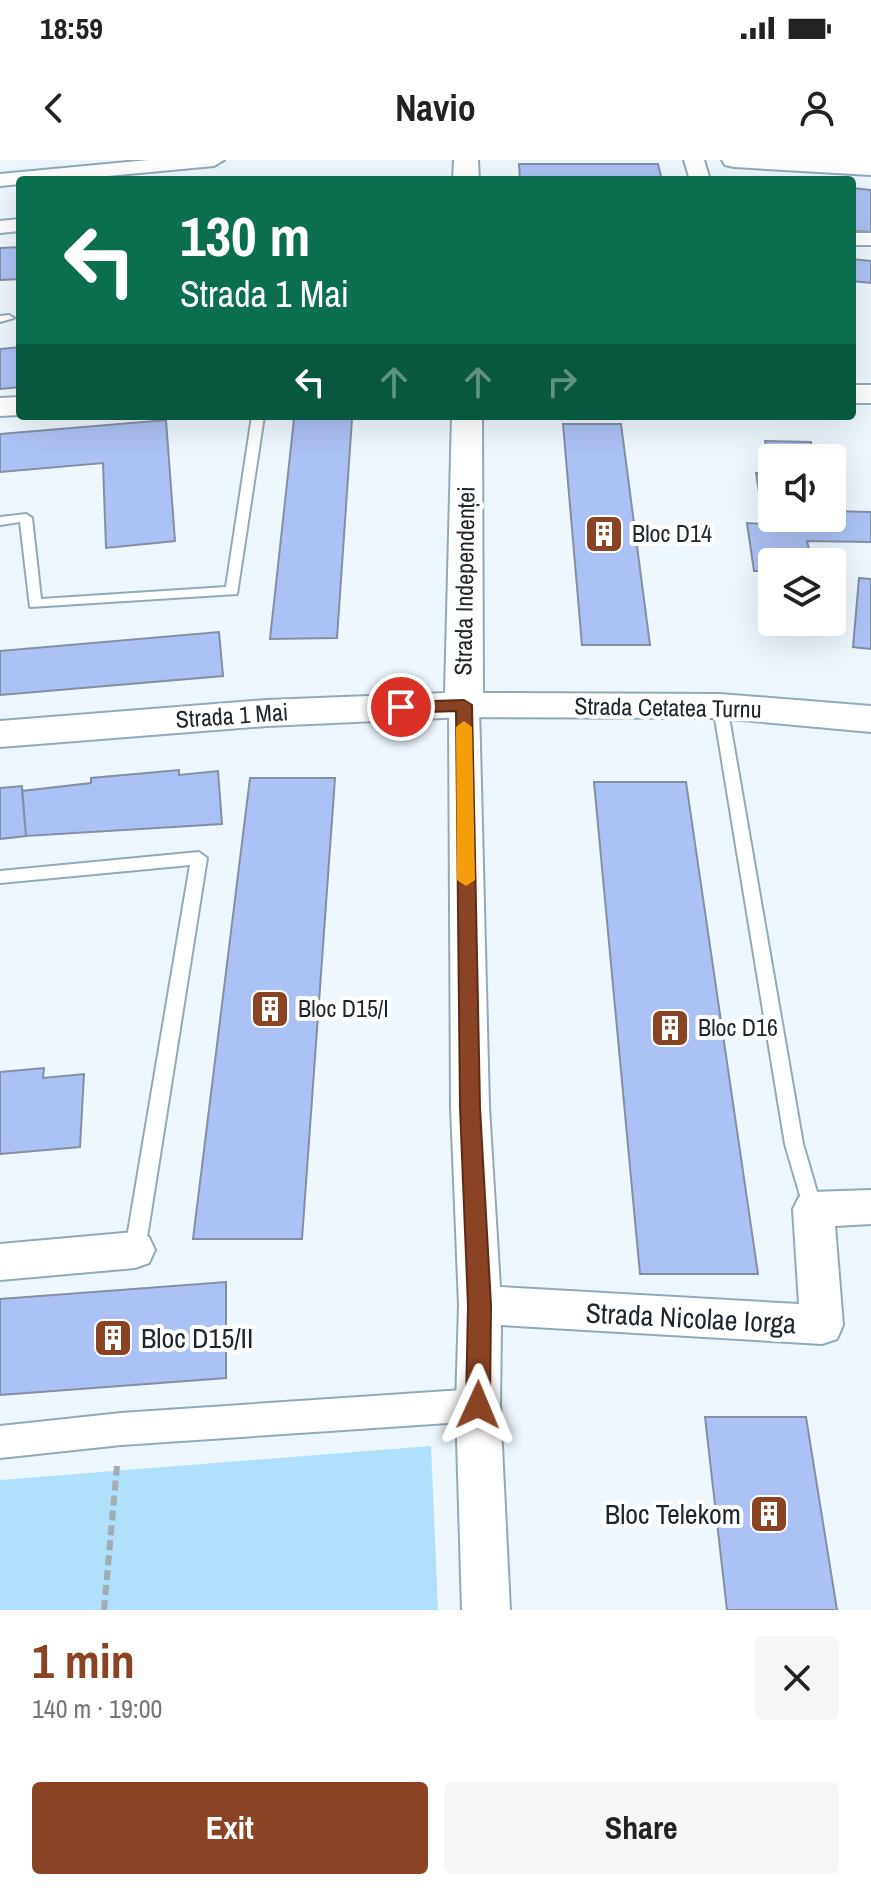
<!DOCTYPE html>
<html lang="en">
<head>
<meta charset="utf-8">
<style>
	body { margin:0; font-family:"Archivo Narrow",sans-serif; background:#f6f6f6; color:#222; height:100vh; display:flex; flex-direction:column; font-size:30px; white-space:nowrap }
	* { box-sizing:border-box; margin:0 }
	p { font-size:26px; color:#767676 }
	.icon { flex:none; width:44px; height:44px; fill:none; stroke:currentColor; stroke-width:2; stroke-linecap:round; stroke-linejoin:round }
	.map { position:relative; height:1450px; overflow:hidden }
	.sheet { display:flex; flex-direction:column; background:#fff; flex:1 }
	.sheet>* { flex:none }
	.top-card { position:absolute; left:16px; top:16px; width:840px; height:244px; border-radius:8px; box-shadow:0 8px 32px #0002; background:#0b6e4f; color:#fff; overflow:hidden }
	.controls { position:absolute; left:758px; top:284px; display:grid; gap:16px }
	.controls a { display:grid; place-items:center; width:88px; height:88px; border-radius:8px; background:#fff; box-shadow:0 8px 32px #0002; font-size:40px }
	.pin { position:absolute; display:grid; place-items:center; width:68px; height:68px; color:#fff; margin:-34px; border:4px solid #fff; border-radius:50%; box-shadow:0 2px 8px #0007 }
	.me { position:absolute; width:88px; margin:-44px; rotate:1deg; stroke-linejoin:round; filter:drop-shadow(0 0 6px #0008) }
	.turn { display:flex; align-items:center; gap:28px; height:168px; padding:0 32px; font-size:36px }
	.turn .icon { width:104px; height:104px; stroke-width:2.5 }
	.turn b { display:block; font-size:56px; line-height:68px }
	.lanes { display:flex; align-items:center; height:76px; padding:0 32px; background:#0003; justify-content:center; gap:40px; direction:ltr }
	.lanes .off { opacity:.35 }
	.round { display:grid; place-items:center; flex:none; width:84px; height:84px; border-radius:8px; background:#f6f6f6 }
	.head { display:flex; align-items:center; justify-content:space-between; height:136px; padding:0 32px }
	h1 { font-size:48px; font-weight:700; line-height:60px; color:#8b4423 }
	.button { display:flex; gap:16px; margin-top:auto; padding:16px 32px }
	.button a { flex:1; height:92px; border-radius:8px; background:#8b4423; color:#fff; font-size:32px; font-weight:700; line-height:92px; text-align:center }
	.button a+a { background:#f6f6f6; color:#222 }
	.status { display:flex; justify-content:space-between; align-items:center; height:56px; padding:0 40px; background:#fff; direction:ltr }
	.status svg { height:22px; fill:currentColor }
	header { display:flex; justify-content:space-between; align-items:center; height:104px; padding:0 32px; background:#fff; font-size:36px; font-weight:700 }
	.map>svg:first-child { display:block }
	.green { fill:#afe0fc }
	.building { fill:#acc1f5; stroke:#858ea4; stroke-width:2 }
	.lines { fill:none; stroke-linecap:round; stroke-linejoin:round }
	.service-casing { stroke:#92aab8; stroke-width:4 }
	.pedestrian-casing { stroke:#92aab8; stroke-width:4 }
	.minor-casing { stroke:#92aab8; stroke-width:4 }
	.tertiary-casing { stroke:#92aab8; stroke-width:4 }
	.path { stroke:#a2acb2; stroke-width:6; stroke-dasharray:10 5; stroke-linecap:butt }
	.service { fill:#fff; fill-rule:evenodd }
	.pedestrian { fill:#fff; fill-rule:evenodd }
	.minor { fill:#fff; fill-rule:evenodd }
	.tertiary { fill:#fff; fill-rule:evenodd }
	.route { fill:#8b4423; stroke:#5a2c17; stroke-width:2 }
	.slow { fill:#f59e0b }
	.labels { text-anchor:middle; stroke-width:8; stroke-linejoin:round; paint-order:stroke }
	.poi-label { font-size:24px; fill:#1d262c; stroke:#fff; text-anchor:start }
	.street-label { font-size:24px; fill:#1d262c; stroke:#fff }
	.near-street-label { font-size:28px; fill:#1d262c; stroke:#fff }
	.near-poi-label { font-size:28px; fill:#1d262c; stroke:#fff; text-anchor:start }
</style>
</head>
<body>
<div class="status"><b>18:59</b><svg viewBox="0 0 49 12"><path d="M0 12V9h3v3zM5 12V6h3v6zM10 12V3h3v9zM15 12V0h3v12zM26 1h20v11H26zM47 4h2v5h-2z"/></svg></div>
<header><svg class="icon" aria-label="back" viewBox="0 0 24 24"><path d="M15 5l-7 7 7 7"/></svg>Navio<svg class="icon" aria-label="person" viewBox="0 0 24 24"><circle cx="12" cy="8" r="4"/><path d="M4 21q1-7 8-7t8 7"/></svg></header>
<div class="map">
<svg width="871" height="1450" viewBox="0 0 871 1450">
	<rect width="100%" height="100%" fill="#edf7fd"/>
	<path class="green" d="M431 1286 438 1450H0V1320Z"/>
	<path class="building" d="M519 4H658L662 20H520Z
		M852 28 871 30V72L852 71Z
		M20 87V119L0 120V88Z
		M852 99 871 101V123L852 121Z
		M20 187V227L0 229V189Z
		M294 259H352L337 478 270 479Z
		M166 260 175 381 106 388 103 303 0 312V274Z
		M563 264H621L650 485H582Z
		M765 281 811 282 814 298H772V358H832V351L871 352V382L807 381 812 401 823 402H772V411H754L747 363 764 364 756 313H771Z
		M859 418 871 419V489L853 487Z
		M219 472 223 516 0 535V491Z
		M179 610V615L218 611 222 664 26 676 22 631 91 623V618Z
		M250 618H335L302 1079H193Z
		M594 622H686L758 1114H640Z
		M22 626 26 676 0 679V628Z
		M44 908 43 918 84 914 80 987 0 994V912Z
		M226 1122V1218L0 1235V1139Z
		M705 1257H806L837 1450H727Z"/>
	<g class="lines">
		<defs>
			<path id="service" d="M0 156 9 155 14 158 0 162Z
				M252 256H264L237 434 30 447 20 362 0 365V357L26 354 32 358 41 439 226 427Z
				M720 541 727 546 803 984 822 1049 820 1055 813 1057 806 1055 804 1049 785 984 713 546Z
				M199 692 207 698 145 1090 142 1096 135 1099 128 1096 125 1090 190 705 0 723V711Z"/>
			<path id="pedestrian" d="M478 1229 490 1234 495 1245 490 1256 478 1261 121 1285 0 1298V1266L121 1253Z"/>
			<path id="minor" d="M149 0H224L214 6 65 20H20V24L0 26V14Z
				M684 0H704L710 20H690Z
				M20 59V71L0 73V61Z
				M852 73H871V85H852Z
				M464 535 475 538 479 545 489 947 500 1127 799 1144 793 1049 799 1037 813 1032 871 1030V1064L835 1066 843 1165 837 1179 822 1184 501 1165 500 1245 510 1450H462L456 1245 459 1145 451 947 449 545 453 538Z
				M135 1072 149 1077 155 1090 149 1103 135 1108 0 1120V1084Z"/>
			<path id="tertiary" d="M454 0H478L479 20H453Z
				M722 0H871V15L734 7 725 5Z
				M852 225H871V243H852Z
				M20 237V255L0 256V238Z
				M452 256H482L483 533 720 534 871 546V572L720 558 464 557 267 566 0 587V561L267 540 445 533Z"/>
		</defs>
		<use href="#service" class="service-casing"/>
		<use href="#pedestrian" class="pedestrian-casing"/>
		<use href="#minor" class="minor-casing"/>
		<use href="#tertiary" class="tertiary-casing"/>
		<path class="path" d="M104 1450 117 1306"/>
		<use href="#service" class="service"/>
		<use href="#pedestrian" class="pedestrian"/>
		<use href="#minor" class="minor"/>
		<use href="#tertiary" class="tertiary"/>
	</g>
	<path class="route" d="M464 540 472 545 480 947 491 1145 490 1245 486 1253 478 1257 470 1253 466 1245 468 1145 460 947 456 551 401 553 393 547 401 542Z"/>
	<path class="slow" d="M464 561 472 567 475 720 466 726 457 720 456 567Z"/>
	<defs>
		<symbol id="building-square" viewBox="-11 -11 22 22"><rect x="-9" y="-9" width="18" height="18" rx="4" fill="#8b4423" stroke="#fff"/><path d="M-4-6H4V6H1V3H-1V6H-4ZM-2.5-4.3h1.7v1.8h-1.7ZM.8-4.3h1.7v1.8H.8ZM-2.5-1h1.7V.8h-1.7ZM.8-1h1.7V.8H.8Z" fill="#fff"/></symbol>
	</defs>
	<g fill-rule="evenodd">
		<use href="#building-square" x="582" y="352" width="44" height="44"/>
		<use href="#building-square" x="248" y="827" width="44" height="44"/>
		<use href="#building-square" x="648" y="846" width="44" height="44"/>
		<use href="#building-square" x="91" y="1156" width="44" height="44"/>
		<use href="#building-square" x="747" y="1332" width="44" height="44"/>
	</g>
	<g class="labels">
		<g class="poi-label">
			<text x="632" y="382">Bloc D14</text>
			<text x="298" y="857">Bloc D15/I</text>
			<text x="698" y="876">Bloc D16</text>
		</g>
		<g class="street-label">
			<text transform="translate(465 421) rotate(-89)" y="8">Strada Independenței</text>
			<text transform="translate(668 548) rotate(1)" y="8">Strada Cetatea Turnu</text>
			<text transform="translate(232 556) rotate(-4)" y="8">Strada 1 Mai</text>
		</g>
		<g class="near-street-label">
			<text transform="translate(691 1158) rotate(3)" y="10">Strada Nicolae Iorga</text>
		</g>
		<g class="near-poi-label">
			<text x="141" y="1188">Bloc D15/II</text>
			<text x="741" y="1364" text-anchor="end">Bloc Telekom</text>
		</g>
	</g>
</svg>
<div class="controls">
<a><svg class="icon" aria-label="sound" viewBox="0 0 24 24"><path d="M4 9h4l5-4v14l-5-4H4zM17 9q2 3 0 6"/></svg></a>
<a><svg class="icon" aria-label="layers" viewBox="0 0 24 24"><path d="M12 4l9 5-9 5-9-5zM3 14l9 5 9-5"/></svg></a>
</div>
<div class="pin" style="left:401px;top:547px;background:#d93025"><svg class="icon" aria-label="arrive" viewBox="0 0 24 24"><path d="M6 21V4h12l-3 4 3 4H6"/></svg></div>
<svg class="me" style="left:478px;top:1245px" viewBox="-20 -20 40 40"><path d="M0-17L14 15 0 8-14 15z" fill="#8b4423" stroke="#fff" stroke-width="4"/></svg>
<div class="top-card">
<div class="turn"><svg class="icon" aria-label="left" viewBox="0 0 24 24"><path d="M17 20v-9H6M10 6l-5 5 5 5"/></svg><div><b>130 m</b>Strada 1 Mai</div></div>
<div class="lanes"><svg class="icon" aria-label="left" viewBox="0 0 24 24"><path d="M17 20v-9H6M10 6l-5 5 5 5"/></svg><svg class="icon off" aria-label="ahead" viewBox="0 0 24 24"><path d="M12 20V5M6 11l6-6 6 6"/></svg><svg class="icon off" aria-label="ahead" viewBox="0 0 24 24"><path d="M12 20V5M6 11l6-6 6 6"/></svg><svg class="icon off" aria-label="right" viewBox="0 0 24 24"><path d="M7 20v-9h11M14 6l5 5-5 5"/></svg></div>
</div>
</div>
<section class="sheet">
<div class="head"><div><h1>1 min</h1><p>140 m · 19:00</p></div><a class="round"><svg class="icon" aria-label="close" viewBox="0 0 24 24"><path d="M6 6l12 12M18 6L6 18"/></svg></a></div>
<div class="button"><a>Exit</a><a>Share</a></div>
</section>
</body>
</html>
